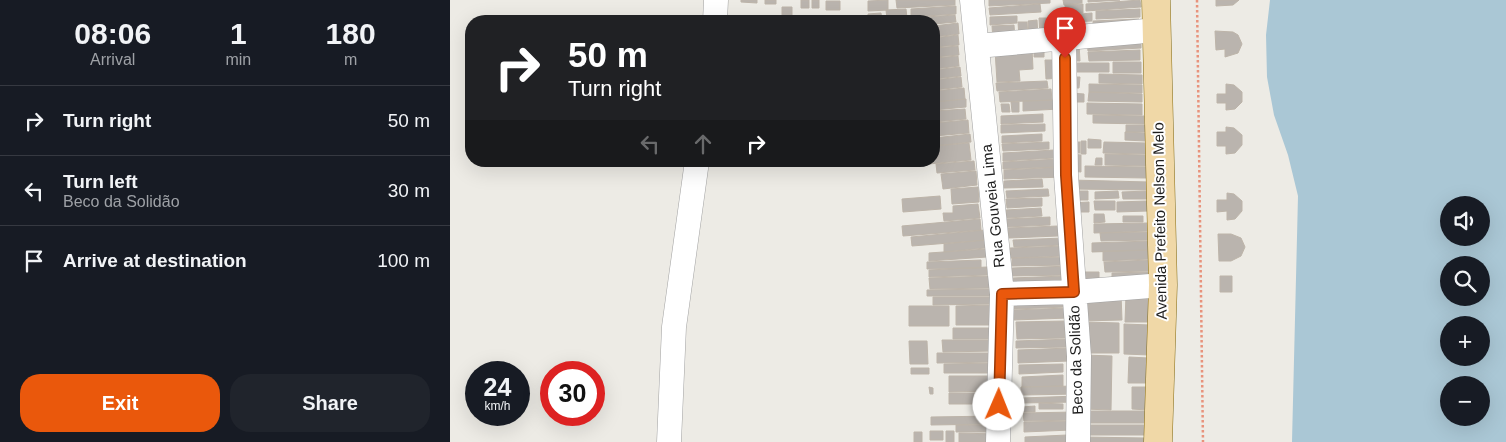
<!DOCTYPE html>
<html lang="en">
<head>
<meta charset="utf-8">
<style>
	body { margin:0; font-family:Helvetica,sans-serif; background:#20242c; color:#f1f3f6; height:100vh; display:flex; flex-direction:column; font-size:19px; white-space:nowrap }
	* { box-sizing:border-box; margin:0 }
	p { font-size:16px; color:#9ea1a6 }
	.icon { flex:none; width:28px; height:28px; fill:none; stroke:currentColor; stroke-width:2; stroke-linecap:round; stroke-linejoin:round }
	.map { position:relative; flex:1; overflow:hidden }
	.sheet { display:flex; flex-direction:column; background:#171b24; width:450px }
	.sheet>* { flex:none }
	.banner { position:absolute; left:15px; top:15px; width:475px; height:152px; border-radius:20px; box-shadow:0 5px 20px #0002; background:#202124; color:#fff; overflow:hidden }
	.tools { position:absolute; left:990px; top:196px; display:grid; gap:10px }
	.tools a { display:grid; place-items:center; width:50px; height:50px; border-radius:50%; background:#171b24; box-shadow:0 5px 20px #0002; font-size:25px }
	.speed { position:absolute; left:15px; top:361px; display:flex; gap:10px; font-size:25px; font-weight:700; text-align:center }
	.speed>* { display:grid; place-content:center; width:65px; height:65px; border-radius:50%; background:#171b24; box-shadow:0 5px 20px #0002; line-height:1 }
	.speed small { font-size:12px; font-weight:400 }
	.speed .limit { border:8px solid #d22; background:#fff; color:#111 }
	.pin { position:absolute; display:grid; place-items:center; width:42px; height:42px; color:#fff; margin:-51px -21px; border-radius:50% 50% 50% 0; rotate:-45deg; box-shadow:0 0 5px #0007 }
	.pin .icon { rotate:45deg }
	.me { position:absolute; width:55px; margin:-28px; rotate:1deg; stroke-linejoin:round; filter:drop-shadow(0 0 4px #0008) }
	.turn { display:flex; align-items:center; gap:18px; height:105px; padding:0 20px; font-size:22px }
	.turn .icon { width:65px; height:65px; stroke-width:2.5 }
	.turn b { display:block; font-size:35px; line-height:42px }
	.lanes { display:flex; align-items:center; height:48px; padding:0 20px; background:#0003; justify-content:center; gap:25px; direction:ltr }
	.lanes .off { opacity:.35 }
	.eta { display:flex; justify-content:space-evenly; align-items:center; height:85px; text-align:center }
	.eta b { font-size:30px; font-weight:600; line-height:35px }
	.action { display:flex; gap:10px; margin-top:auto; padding:10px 20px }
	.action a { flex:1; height:58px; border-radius:20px; background:#ea580c; color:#fff; font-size:20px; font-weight:600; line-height:58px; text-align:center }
	.action a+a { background:#20242c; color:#f1f3f6 }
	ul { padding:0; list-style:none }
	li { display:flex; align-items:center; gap:15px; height:70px; padding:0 20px; border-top:1px solid #363941 }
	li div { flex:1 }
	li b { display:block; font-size:19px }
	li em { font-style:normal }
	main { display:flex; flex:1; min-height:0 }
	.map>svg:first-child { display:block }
	.water { fill:#aac7d5; fill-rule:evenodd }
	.building { fill:#bab4ae; stroke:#bdb4a9 }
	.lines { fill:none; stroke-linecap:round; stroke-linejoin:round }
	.minor-casing { stroke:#a1a1a1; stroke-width:25 }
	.major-casing { stroke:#846b13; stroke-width:29 }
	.path { stroke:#e8927b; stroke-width:2.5; stroke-dasharray:2.5 2.5; stroke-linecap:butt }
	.minor { stroke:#fff; stroke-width:24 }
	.major { stroke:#f0d8a7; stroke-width:28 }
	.route-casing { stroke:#983908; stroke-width:12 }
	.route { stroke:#ea580c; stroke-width:9 }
	.labels { text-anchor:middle; stroke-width:4; stroke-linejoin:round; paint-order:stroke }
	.street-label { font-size:15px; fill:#1d1d1d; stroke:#fff }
</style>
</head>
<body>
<main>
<section class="sheet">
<div class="eta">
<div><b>08:06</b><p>Arrival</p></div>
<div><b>1</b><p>min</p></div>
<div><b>180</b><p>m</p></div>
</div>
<ul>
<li><svg class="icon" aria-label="right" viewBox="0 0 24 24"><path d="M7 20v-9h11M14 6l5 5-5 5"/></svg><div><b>Turn right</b></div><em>50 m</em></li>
<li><svg class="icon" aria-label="left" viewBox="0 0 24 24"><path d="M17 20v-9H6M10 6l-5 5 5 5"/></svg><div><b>Turn left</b><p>Beco da Solidão</p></div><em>30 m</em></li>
<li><svg class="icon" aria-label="arrive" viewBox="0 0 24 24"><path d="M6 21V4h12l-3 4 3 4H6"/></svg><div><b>Arrive at destination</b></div><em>100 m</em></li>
</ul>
<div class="action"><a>Exit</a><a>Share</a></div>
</section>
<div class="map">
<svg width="1056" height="442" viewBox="0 0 1056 442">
	<rect width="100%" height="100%" fill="#edebe5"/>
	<path class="water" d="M820 0H1056V442H842L848 196 838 155 824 115 817 77 816 35ZM999 205H1031V238H999ZM999 265H1031V298H999ZM999 325H1031V358H999ZM999 385H1031V418H999Z"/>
	<path class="building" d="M291 0H307V3L291 2Z
		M315 0H326V4H315Z
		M351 0H359V8H351Z
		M362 0H369V8H362Z
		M438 0V10L418 11V1Z
		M446 0H505V5L447 8Z
		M539 0H600V3L539 6Z
		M613 0H632V3L614 5Z
		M638 0H670L638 2Z
		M690 0 691 7 636 11V4Z
		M766 0H789L783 5 766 6Z
		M376 1H390V10H376Z
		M590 4 591 12 540 15 539 8Z
		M633 4V13L616 14 615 5Z
		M506 6V14L461 17V9Z
		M332 7H342V21H332Z
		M456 9 457 18 437 19 436 10Z
		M690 9V17L646 19V11Z
		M431 13 432 21H418V14Z
		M642 13V21L620 22 619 15Z
		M505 15 506 22 484 24V21H447V19Z
		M567 16V23L540 25V17Z
		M324 17H331V21H324Z
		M589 18H600L601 36 590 37Z
		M689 19V30L643 33V21Z
		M587 20 588 36H579L578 21Z
		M568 22H577L578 37 569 38Z
		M508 23 509 34 484 37V26Z
		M564 25 565 39 543 40 542 26Z
		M765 31 783 32 788 35 792 44 788 53 775 57V49L766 50Z
		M508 35 509 45 484 47V38Z
		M691 39V48L638 51 637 42Z
		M621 44H629L630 61H621Z
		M508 46 509 55 484 57V48Z
		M582 48 583 69 569 70 570 81 547 82 545 50Z
		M690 50V60L639 61 638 52Z
		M594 51V57H584V52Z
		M508 56 509 66 484 69V58Z
		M595 60H607L613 78 596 79Z
		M663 62H691V73H663Z
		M621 63H659V72H621Z
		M510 67 511 76 484 79V70Z
		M649 74 692 75V84L649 83Z
		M511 77 512 87 484 90V80Z
		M621 77H630L629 88H621Z
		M597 81 598 88 547 91 546 83Z
		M639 84 692 85V93L639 92Z
		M776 84 784 85 792 92V102L785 109 776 110V103H767V94H776Z
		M514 88 515 99 484 102V91Z
		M601 89 602 100 550 102 549 92Z
		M639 92 692 94V102L638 101Z
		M621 93 634 94V102H621Z
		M516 99V107L484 110V102Z
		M608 100 609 109 573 111V101Z
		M561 102H569V112H562Z
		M637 103 692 104V115L637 114Z
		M551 104H559L560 112H552Z
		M515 109 516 119 484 122V111Z
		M593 114V122L551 124V116Z
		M643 115 694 116V124L643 123Z
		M518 120 519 133 484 136V123Z
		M595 124V131L551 133V125Z
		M676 125H695V132H676Z
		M776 127 784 128 792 135V145L785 153 776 154V146H767V132H776Z
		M675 132 695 133V141L675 140Z
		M520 134 521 142 484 146V138Z
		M592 134V141L552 143V136Z
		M638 139 651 140V148H638Z
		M631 141H636V154H631Z
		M599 142V149L553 151 552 144Z
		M620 142H630V153L620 152Z
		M654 142 696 143V154L653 153Z
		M519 143 521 160 468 165V161H484V146Z
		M604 150 605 158 553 161V153Z
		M620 154 631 155V172L620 171Z
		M655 154 696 155V166L655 165Z
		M646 158H652V165H645Z
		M608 159V167L553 169V162Z
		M524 161 525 170 487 173 486 164Z
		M635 166 697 167 696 178 635 177Z
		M613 167 614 177 554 179V170Z
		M526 171 527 185 493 189 491 174Z
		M592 179 593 187 554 188V181Z
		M621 180 699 182V190L621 189Z
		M528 187 529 202 502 204 501 189Z
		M598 189 599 196 557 198 556 191Z
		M620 191H638V200H621Z
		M668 191 669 198 645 199V192Z
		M697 191 698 199H673L672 192Z
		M777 193 784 194 792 201V211L785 219 777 220V211L767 212V200H777Z
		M490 196 491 209 453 212 452 199Z
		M592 198V206L557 208 556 199Z
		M644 201H665V210H645Z
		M697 201 698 211 667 212V202Z
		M639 202V212H622L621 203Z
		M528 204 530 218 494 221 493 213H503V206Z
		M591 208 592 216 557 218 556 210Z
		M644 214H654L655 222 644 223Z
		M673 216H693V222H673Z
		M600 217V225L557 227V219Z
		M530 219 531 230 453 236 452 226Z
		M698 223V231L644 233V224Z
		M608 226V236L559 238 558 228Z
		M535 230 536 240 462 246 461 237Z
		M699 232 700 240 651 241 650 233Z
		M768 234H781L791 238 795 247 791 256 781 261H769Z
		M613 238 614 245 564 247 563 240Z
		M535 240V248L494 252V244Z
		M699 241 700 250 642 252V243Z
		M615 246V256L561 258 560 248Z
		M536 249 537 257 479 261V253Z
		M699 250 700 259 653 261V251Z
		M620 257V265L562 266V258Z
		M531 260V268L477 269V262Z
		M699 260 700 271 655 272 654 262Z
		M621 266V275L562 276V268Z
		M537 267V275L479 277V270Z
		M632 272H649V284H633Z
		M698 272V283L662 285V273Z
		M540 276V288L480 289 479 278Z
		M614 276V287L562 289V278Z
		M770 276H782V292H770Z
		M540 289V296H477V290Z
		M671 294 672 320 631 321 630 296Z
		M676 295H702L701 322H675Z
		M483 297H541V304L483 305Z
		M615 298 616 307 564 309V300Z
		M541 305V325H506V306Z
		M459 306H499V326H459Z
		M618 308V318L564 320 563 310Z
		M615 321V338L567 339 566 322Z
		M635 322 669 323V353H635Z
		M674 324 700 325V355L674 354Z
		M503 328H545V339H503Z
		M619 339V347L566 348V341Z
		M492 340H545V351L493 352Z
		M459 341H477L478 364H460Z
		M619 348V361L568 363V350Z
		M487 353H544V362L487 363Z
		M635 355 662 356 661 410 634 409Z
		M679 357 698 358 697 383H678Z
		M544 363V373H494V364Z
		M613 364V372L569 374V365Z
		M461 368H479V374H461Z
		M613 375V386L572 387V377Z
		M499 376H543V391L499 392Z
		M628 386V394L571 395V387Z
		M479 387 483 388V394H480Z
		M682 387H698L697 410 682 409Z
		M499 393H542V404H499Z
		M627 396V402L572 403V398Z
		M589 403 613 404V409H589Z
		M585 406V412H573L572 407Z
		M634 411H696V423H634Z
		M625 412 626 420 574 421 573 413Z
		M545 416V424L481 425V417Z
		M621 421V430L574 432V422Z
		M506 425H545V432H506Z
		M634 425H694V435H634Z
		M480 431H493V440H480Z
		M496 431H504V442H496Z
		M464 432H472V442H464Z
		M509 433 547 434V442H509Z
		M617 435 618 442H575V437Z
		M634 437 695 438V442H634Z"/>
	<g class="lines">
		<defs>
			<path id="minor" d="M522 0 552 294 548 442
				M265 21 266 0
				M614 39 616 175 629 356 628 442
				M527 46 707 30
				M552 294 624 292 713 285
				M219 442 224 327 247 161"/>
			<path id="major" d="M706 0 713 285 708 442"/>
		</defs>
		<use href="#minor" class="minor-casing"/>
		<use href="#major" class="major-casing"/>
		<path class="path" d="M747 0 753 442"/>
		<use href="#minor" class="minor"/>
		<use href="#major" class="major"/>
	</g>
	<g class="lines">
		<defs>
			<path id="route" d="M549 405 552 294 624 292 616 175 615 58"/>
		</defs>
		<use href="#route" class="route-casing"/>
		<use href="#route" class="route"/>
	</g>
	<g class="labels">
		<g class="street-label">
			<text transform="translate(543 206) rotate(-96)" y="5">Rua Gouveia Lima</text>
			<text transform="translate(710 221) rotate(-91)" y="5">Avenida Prefeito Nelson Melo</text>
			<text transform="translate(626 360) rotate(-92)" y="5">Beco da Solidão</text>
		</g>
	</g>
</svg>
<div class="tools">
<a><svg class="icon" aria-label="sound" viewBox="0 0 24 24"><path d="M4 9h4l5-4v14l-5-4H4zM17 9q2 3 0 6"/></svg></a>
<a><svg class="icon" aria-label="search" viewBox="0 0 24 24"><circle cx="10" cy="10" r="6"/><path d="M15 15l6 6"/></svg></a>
<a>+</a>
<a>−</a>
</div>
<div class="speed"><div>24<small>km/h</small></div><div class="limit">30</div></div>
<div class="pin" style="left:615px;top:58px;background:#d93025"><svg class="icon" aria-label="arrive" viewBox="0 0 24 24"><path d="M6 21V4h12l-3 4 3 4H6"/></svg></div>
<svg class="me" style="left:549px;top:405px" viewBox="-20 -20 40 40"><circle r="19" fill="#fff"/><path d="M0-13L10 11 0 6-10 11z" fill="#ea580c"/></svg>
<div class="banner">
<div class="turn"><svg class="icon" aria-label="right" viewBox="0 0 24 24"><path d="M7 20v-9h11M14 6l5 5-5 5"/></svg><div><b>50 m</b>Turn right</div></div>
<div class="lanes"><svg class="icon off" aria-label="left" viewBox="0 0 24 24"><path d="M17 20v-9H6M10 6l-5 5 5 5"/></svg><svg class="icon off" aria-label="ahead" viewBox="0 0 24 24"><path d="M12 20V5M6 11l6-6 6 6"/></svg><svg class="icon" aria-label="right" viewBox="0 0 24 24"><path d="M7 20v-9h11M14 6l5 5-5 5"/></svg></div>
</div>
</div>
</main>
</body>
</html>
